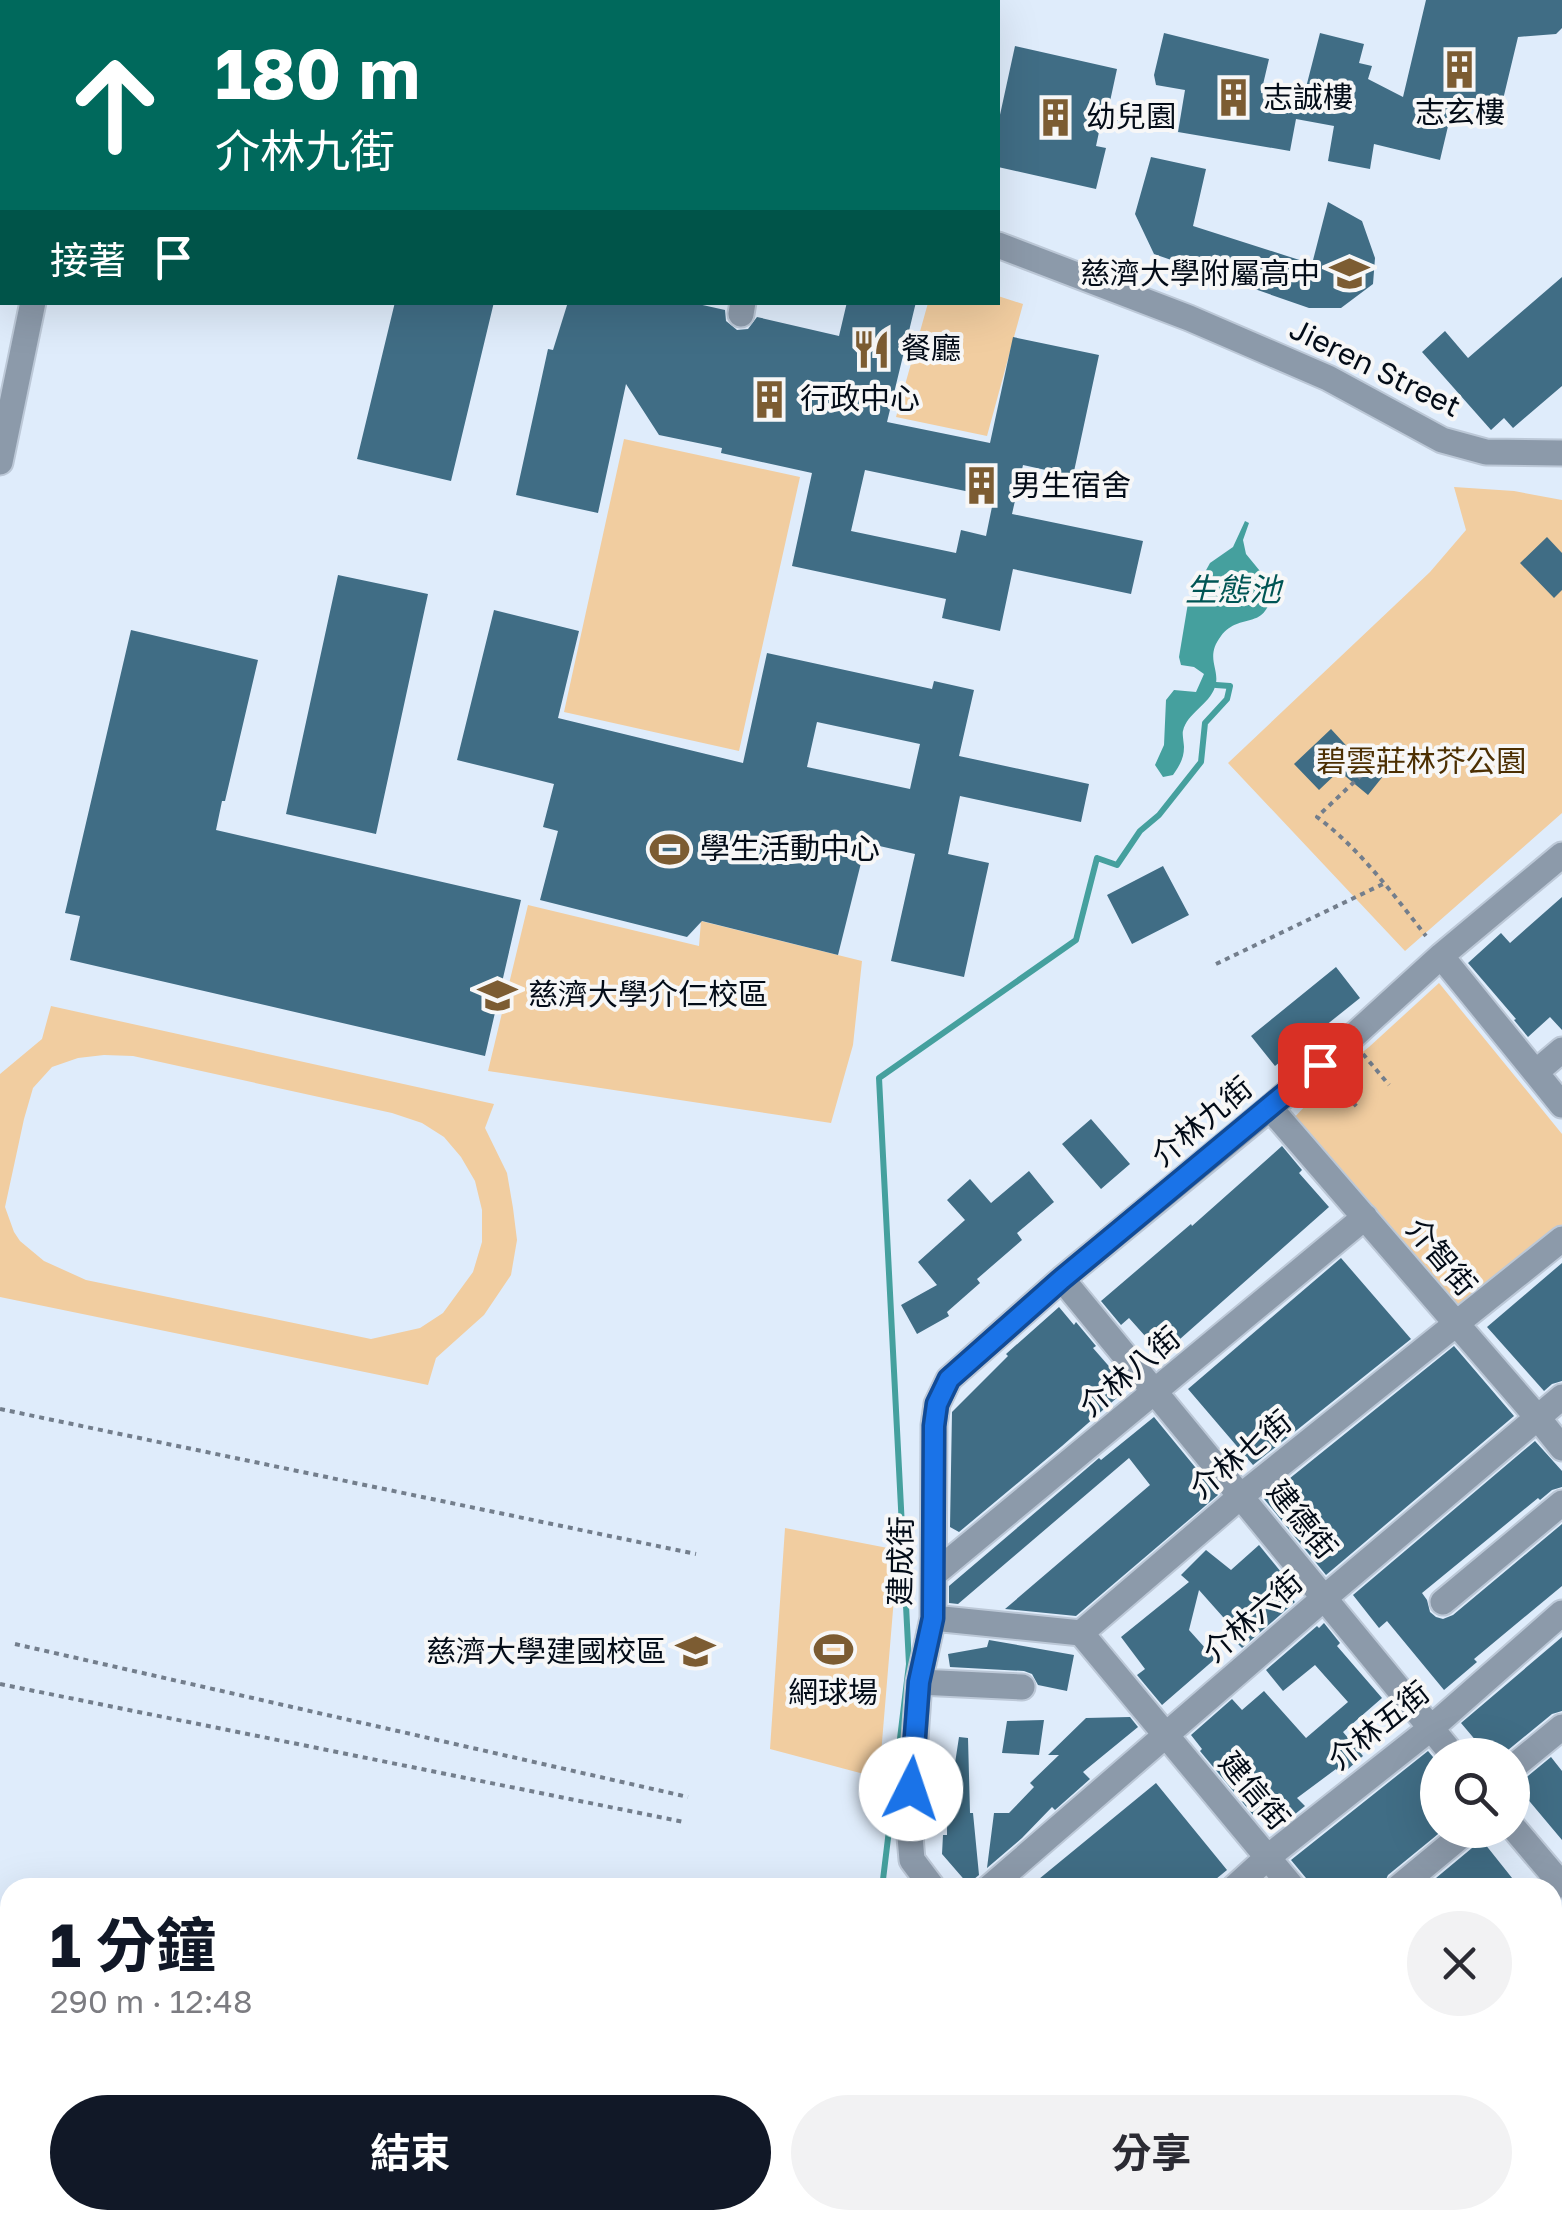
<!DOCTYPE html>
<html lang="zh-TW">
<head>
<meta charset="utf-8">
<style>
	body { margin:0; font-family:"Golos Text","Noto Sans TC",sans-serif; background:#f2f2f3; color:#2b2b33; height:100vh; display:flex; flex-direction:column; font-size:38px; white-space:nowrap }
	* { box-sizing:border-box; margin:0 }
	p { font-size:32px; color:#7c7c81 }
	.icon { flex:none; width:55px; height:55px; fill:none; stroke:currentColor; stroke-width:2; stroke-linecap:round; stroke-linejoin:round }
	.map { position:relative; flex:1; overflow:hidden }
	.sheet { position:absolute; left:0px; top:1878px; width:1562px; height:352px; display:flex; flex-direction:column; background:#fff; border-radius:30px 30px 0 0; box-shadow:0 10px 40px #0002 }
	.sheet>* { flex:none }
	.top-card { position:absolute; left:0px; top:0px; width:1000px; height:305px; box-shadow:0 10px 40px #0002; background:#00695c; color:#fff; overflow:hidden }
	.tools { position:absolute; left:1420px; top:1738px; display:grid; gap:20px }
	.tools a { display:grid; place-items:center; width:110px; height:110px; border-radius:50%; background:#fff; box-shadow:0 10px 40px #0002; font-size:50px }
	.pin { position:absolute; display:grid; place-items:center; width:85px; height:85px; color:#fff; margin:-42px; border-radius:20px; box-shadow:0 5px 15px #0006 }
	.me { position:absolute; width:110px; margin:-55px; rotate:4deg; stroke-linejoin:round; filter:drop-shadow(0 0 8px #0008) }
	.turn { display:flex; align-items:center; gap:35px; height:210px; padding:0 50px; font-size:45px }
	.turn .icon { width:130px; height:130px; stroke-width:2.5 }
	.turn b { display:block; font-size:70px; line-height:85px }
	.then { display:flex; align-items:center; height:95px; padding:0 50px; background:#0003; gap:20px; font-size:38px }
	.round { display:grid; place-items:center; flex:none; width:105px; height:105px; border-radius:52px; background:#f2f2f3 }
	.head { display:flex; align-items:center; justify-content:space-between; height:170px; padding:0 50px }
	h1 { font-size:60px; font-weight:700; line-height:75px; color:#111827 }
	.cta { display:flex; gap:20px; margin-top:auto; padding:20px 50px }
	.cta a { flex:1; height:115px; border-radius:60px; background:#111827; color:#fff; font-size:40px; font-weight:700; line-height:115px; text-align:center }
	.cta a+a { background:#f2f2f3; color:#2b2b33 }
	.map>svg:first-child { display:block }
	.green { fill:#f1cda0; fill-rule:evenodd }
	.water { fill:#45a09e }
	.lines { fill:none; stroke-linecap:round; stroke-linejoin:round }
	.stream { stroke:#45a09e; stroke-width:6 }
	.building { fill:#406d85; fill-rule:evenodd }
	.minor-casing { stroke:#bcc8d7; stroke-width:29 }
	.path { stroke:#737e8c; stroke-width:4; stroke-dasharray:5 5; stroke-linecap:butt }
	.minor { stroke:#8c9aaa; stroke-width:25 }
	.route-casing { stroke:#114b97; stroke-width:25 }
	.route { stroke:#1a73e8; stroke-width:18 }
	.labels { text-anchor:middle; stroke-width:8; stroke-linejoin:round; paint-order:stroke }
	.poi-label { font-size:30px; fill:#030c18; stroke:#f7f7f7; text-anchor:start }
	.street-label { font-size:30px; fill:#030c18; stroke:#f7f7f7 }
	.park-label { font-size:30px; fill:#4c2f02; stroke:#f7f7f7 }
	.water-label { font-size:32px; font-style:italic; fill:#005554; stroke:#f7f7f7 }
</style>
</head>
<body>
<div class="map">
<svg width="1562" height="2229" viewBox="0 0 1562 2229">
	<rect width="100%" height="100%" fill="#dfecfb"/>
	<path class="green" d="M998 296 1023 304 987 436 896 417 928 303 998 302Z
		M624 439 800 477 739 751 564 712Z
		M1454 487 1514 491 1562 500V813L1405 951 1228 763 1430 572 1466 530Z
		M528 905 699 946 701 921 862 961 853 1045 831 1123 488 1071Z
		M1439 983 1562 1134V1227L1457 1313 1291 1121 1337 1072 1369 1047Z
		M51 1006 494 1104 485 1128 507 1173 513 1208 517 1240 511 1275 484 1315 436 1358 428 1385 0 1297V1074L42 1039ZM104 1055 133 1056 392 1113 422 1123 444 1137 461 1157 475 1181 482 1210V1242L473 1272 443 1313 420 1328 371 1339 86 1280 44 1261 20 1241 14 1232 5 1207 24 1119 33 1088 52 1067 78 1058Z
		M785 1528 898 1550 879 1778 770 1749Z"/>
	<path class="water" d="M1245 521 1249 523 1243 540 1246 554 1273 587C1267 634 1242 610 1221 636 1204 658 1221 669 1215 687 1209 705 1187 713 1183 731 1182 732 1184 745 1184 747 1184 758 1180 765 1173 775L1163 777 1155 765 1164 745 1166 700 1174 690 1196 692 1204 674 1194 667 1181 665 1179 657 1188 603 1210 563 1233 547Z"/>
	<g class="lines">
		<path class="stream" d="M882 1888 909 1664 879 1078 1076 940 1097 858 1117 865 1140 831 1159 815 1201 762 1205 723 1227 699 1230 686 1216 685
			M842 2220 844 2229"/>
	</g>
	<path class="building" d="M1426 0H1562V28L1556 34 1518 37 1500 112 1454 101 1440 160 1374 144 1370 169 1328 161 1334 126 1296 119 1290 151 1178 132 1185 90 1156 85 1154 75 1164 33 1269 59 1261 93 1302 103 1320 33 1364 44 1359 63 1372 66 1368 79 1403 97Z
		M1015 46 1117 69 1109 106 1130 123 1102 118 1096 146 1106 148 1096 189 998 167V124Z
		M1151 157 1206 169 1193 226 1312 264 1328 202 1362 221 1375 258 1373 284 1341 308H1309L1154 254 1135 214Z
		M1562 277V386L1513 428 1504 418 1491 430 1422 352 1445 331 1468 358Z
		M395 302H494L451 481 357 459Z
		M568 302H689L725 310 726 321 737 330 748 329 757 317 839 336 847 302H916L887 422 990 443 1013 337 1099 355 1073 476 1023 465 1012 514 1143 541 1131 594 1013 569 1000 631 942 618 946 599 792 566 812 473 721 453 722 448 659 435 626 384 598 513 516 495 548 349 553 350ZM865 470 994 497 986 536 961 530 956 553 851 531Z
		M1547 537 1562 553V590L1554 598 1520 563Z
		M338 575 428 594 376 834 286 814Z
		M494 610 579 631 558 718 743 763 767 653 932 689 934 681 974 690 959 756 1089 784 1081 822 960 796 948 854 989 863 964 977 891 961 915 854 866 843 838 955 702 921 687 937 540 900 558 831 543 827 554 784 457 760ZM817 722 920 744 910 789 807 767Z
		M131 630 258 660 225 801H222L216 830 521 900 485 1056 70 960 80 916 65 913Z
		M1331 729 1366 767 1380 748 1399 763 1387 778 1384 775 1368 795 1339 771 1319 790 1294 764Z
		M1163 866 1189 915 1132 944 1107 895Z
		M1562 897V1030L1550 1017 1528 1037 1514 1020 1516 1019 1468 963 1501 933 1510 943Z
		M1336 967 1360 998 1275 1066 1251 1036Z
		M1091 1119 1130 1164 1101 1189 1062 1144Z
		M1282 1146 1302 1170 1299 1173 1329 1207 1162 1355 1129 1318 1121 1325 1101 1301 1191 1224 1192 1226Z
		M1029 1171 1054 1202 1017 1233 1022 1240 977 1279 980 1283 947 1312 949 1316 917 1334 901 1305 937 1285 918 1262 965 1220 947 1200 970 1179 991 1203Z
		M1341 1258 1411 1339 1253 1465 1188 1389Z
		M1562 1263V1381L1552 1384 1544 1391 1487 1327Z
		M1059 1307 1074 1325 1076 1322 1096 1346 1093 1348 1128 1388 1062 1446 959 1532 950 1527 952 1412 1008 1356 1006 1354Z
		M1454 1346 1514 1416 1326 1575 1264 1499Z
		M1154 1417 1218 1495 1076 1616 1005 1609 1150 1485 1129 1458 958 1604 949 1603V1586L1085 1470 1099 1458 1101 1460Z
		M1535 1441 1562 1471V1487L1552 1490 1540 1500 1538 1498 1422 1593 1427 1600 1430 1612 1436 1617 1443 1619 1453 1615 1562 1524V1586L1474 1659 1477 1662 1444 1690 1387 1621 1379 1628 1353 1595Z
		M1259 1545 1281 1572 1273 1579 1295 1602 1242 1648 1234 1640 1239 1635 1199 1590 1189 1630 1215 1659 1162 1705 1137 1675 1145 1669 1121 1637 1189 1582 1181 1575 1206 1550 1231 1570Z
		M1324 1623 1340 1643 1337 1646 1382 1698 1343 1732 1363 1756 1341 1775 1336 1769 1297 1798 1305 1806 1273 1832 1256 1812 1253 1815 1200 1751 1202 1749 1191 1735 1232 1699 1242 1710 1264 1691 1306 1738 1348 1702 1315 1665 1283 1691 1266 1670 1317 1626 1319 1628Z
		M1562 1637V1711L1552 1714 1502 1755H1488L1461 1723Z
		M989 1640 1074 1655 1067 1691 1038 1685 1032 1674 1024 1671 950 1667 948 1654 987 1647Z
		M1130 1717 1138 1727 1083 1772 1090 1779 1055 1810 1052 1807 1022 1838 987 1868 994 1813H1009L1034 1787 1030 1783 1059 1755H1048L1086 1718Z
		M1044 1720 1039 1755 1002 1753 1007 1721Z
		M959 1737 968 1738 970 1813H973L979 1875 968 1884 942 1854 943 1835H947V1816Z
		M1428 1751 1438 1763V1830H1443L1388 1875 1382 1888H1309L1306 1878 1291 1860Z
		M1551 1757 1562 1771V1840L1515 1784 1522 1781Z
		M1156 1783 1227 1870 1205 1888H1028Z
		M1481 1839 1520 1888H1424L1478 1843Z"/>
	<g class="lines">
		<defs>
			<path id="minor" d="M275 0 286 2
				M84 2V0
				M998 245 1189 318 1328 378 1442 440 1486 452 1562 453
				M741 314 743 302
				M0 462 33 302
				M1441 956 1562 1105
				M1536 1072 1562 1050
				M1270 1108 1538 1418 1562 1448
				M1062 1279 1453 1755
				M934 1574 1365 1217
				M1443 1602 1562 1503
				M933 1618 1081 1633 1241 1496 1562 1239
				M1081 1633 1293 1888
				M919 1682 1022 1687
				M1512 1768 1562 1727
				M1512 1826 1562 1885
				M933 1888 912 1860 909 1825 919 1682 933 1618 934 1425 937 1404 949 1379 1062 1279 1270 1108 1350 1039 1441 956 1562 855
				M989 1888 1323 1599 1562 1397
				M1234 1888 1268 1857 1430 1729 1562 1613
				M1398 1888 1468 1830
				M1552 2020 1562 2012
				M1552 2144 1562 2136
				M1552 2202 1562 2213
				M1174 2220 1180 2229
				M1236 2229 1246 2220"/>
		</defs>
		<use href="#minor" class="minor-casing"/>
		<path class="path" d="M25 2V0
			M0 178 2 161
			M1369 768 1317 817C1360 849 1393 894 1426 936
			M1216 964 1383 884
			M1363 1054 1389 1085
			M1333 1080 1357 1107
			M0 1409 696 1554
			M15 1644 688 1797
			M0 1684 684 1822
			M0 2136 10 2138
			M353 2220 391 2229"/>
		<use href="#minor" class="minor"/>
	</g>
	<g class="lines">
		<defs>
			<path id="route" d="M911 1789 919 1682 933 1618 934 1426 937 1404 949 1379 1062 1279 1320 1065"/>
		</defs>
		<use href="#route" class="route-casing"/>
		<use href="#route" class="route"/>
	</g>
	<defs>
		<symbol id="building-bare" viewBox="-9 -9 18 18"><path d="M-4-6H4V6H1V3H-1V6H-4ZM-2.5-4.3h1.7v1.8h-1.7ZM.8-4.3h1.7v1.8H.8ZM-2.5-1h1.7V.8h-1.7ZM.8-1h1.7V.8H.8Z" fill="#7c5c32" stroke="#f7f7f7" stroke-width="2.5" paint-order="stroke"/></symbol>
		<symbol id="school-bare" viewBox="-9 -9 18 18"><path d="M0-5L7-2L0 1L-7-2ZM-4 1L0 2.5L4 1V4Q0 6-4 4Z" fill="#7c5c32" stroke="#f7f7f7" stroke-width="2.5" paint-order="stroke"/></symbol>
		<symbol id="restaurant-bare" viewBox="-9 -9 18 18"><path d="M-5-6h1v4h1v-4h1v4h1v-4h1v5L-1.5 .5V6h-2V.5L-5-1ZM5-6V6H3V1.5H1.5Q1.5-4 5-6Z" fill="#7c5c32" stroke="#f7f7f7" stroke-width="2.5" paint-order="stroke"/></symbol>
		<symbol id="stadium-bare" viewBox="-9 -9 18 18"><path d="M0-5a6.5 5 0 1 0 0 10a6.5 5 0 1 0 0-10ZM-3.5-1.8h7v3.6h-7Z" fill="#7c5c32" stroke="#f7f7f7" stroke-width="2.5" paint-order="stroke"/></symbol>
		<symbol id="university-bare" viewBox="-9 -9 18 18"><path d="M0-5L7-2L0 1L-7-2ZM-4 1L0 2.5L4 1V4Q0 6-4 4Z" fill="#7c5c32" stroke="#f7f7f7" stroke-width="2.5" paint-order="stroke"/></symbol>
	</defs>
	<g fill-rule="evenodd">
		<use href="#building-bare" x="1432" y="42" width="55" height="55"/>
		<use href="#building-bare" x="1206" y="70" width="55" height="55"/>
		<use href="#building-bare" x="1028" y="90" width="55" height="55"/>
		<use href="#school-bare" x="1322" y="246" width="55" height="55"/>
		<use href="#restaurant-bare" x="844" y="322" width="55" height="55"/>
		<use href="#building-bare" x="742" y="372" width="55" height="55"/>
		<use href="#building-bare" x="954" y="458" width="55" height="55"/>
		<use href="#stadium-bare" x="642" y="822" width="55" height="55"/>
		<use href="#university-bare" x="470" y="968" width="55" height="55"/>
		<use href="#stadium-bare" x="806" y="1622" width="55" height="55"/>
		<use href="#university-bare" x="668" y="1624" width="55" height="55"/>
	</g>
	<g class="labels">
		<g class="poi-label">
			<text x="1263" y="108">志誠樓</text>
			<text x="1460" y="123" text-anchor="middle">志玄樓</text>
			<text x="1086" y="127">幼兒園</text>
			<text x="1320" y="284" text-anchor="end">慈濟大學附屬高中</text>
			<text x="901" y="359">餐廳</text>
			<text x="800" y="409">行政中心</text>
			<text x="1011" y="496">男生宿舍</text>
			<text x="700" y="859">學生活動中心</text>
			<text x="528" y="1005">慈濟大學介仁校區</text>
			<text x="666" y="1662" text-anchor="end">慈濟大學建國校區</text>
			<text x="833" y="1703" text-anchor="middle">網球場</text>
		</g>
		<g class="street-label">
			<text transform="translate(1375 368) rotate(26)" y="10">Jieren Street</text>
			<text transform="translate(1202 1122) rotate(-40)" y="10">介林九街</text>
			<text transform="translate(1441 1257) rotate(50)" y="10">介智街</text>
			<text transform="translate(1130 1372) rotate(-40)" y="10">介林八街</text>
			<text transform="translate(1241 1455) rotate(-39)" y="10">介林七街</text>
			<text transform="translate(1302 1520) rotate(51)" y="10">建德街</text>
			<text transform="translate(901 1561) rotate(-89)" y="10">建成街</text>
			<text transform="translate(1253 1617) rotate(-41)" y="10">介林六街</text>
			<text transform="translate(1379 1726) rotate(-39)" y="10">介林五街</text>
			<text transform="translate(1254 1791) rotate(50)" y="10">建信街</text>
		</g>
		<g class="park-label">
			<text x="1421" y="772">碧雲莊林芥公園</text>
		</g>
		<g class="water-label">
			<text x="1233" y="601">生態池</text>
		</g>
	</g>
</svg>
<div class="tools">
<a><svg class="icon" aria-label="search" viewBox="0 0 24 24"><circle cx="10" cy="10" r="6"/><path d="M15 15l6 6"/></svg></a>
</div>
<div class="pin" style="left:1320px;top:1065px;background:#d93025"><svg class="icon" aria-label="arrive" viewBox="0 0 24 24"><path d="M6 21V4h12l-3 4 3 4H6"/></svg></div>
<svg class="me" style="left:911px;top:1789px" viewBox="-20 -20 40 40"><circle r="19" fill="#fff"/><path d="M0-13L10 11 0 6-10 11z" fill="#1a73e8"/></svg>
<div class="top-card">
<div class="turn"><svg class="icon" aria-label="ahead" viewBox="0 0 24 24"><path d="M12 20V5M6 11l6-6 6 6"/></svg><div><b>180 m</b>介林九街</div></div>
<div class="then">接著<svg class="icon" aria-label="arrive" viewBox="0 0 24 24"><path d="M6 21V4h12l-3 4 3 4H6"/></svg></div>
</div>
<section class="sheet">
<div class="head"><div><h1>1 分鐘</h1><p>290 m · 12:48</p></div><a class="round"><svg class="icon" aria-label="close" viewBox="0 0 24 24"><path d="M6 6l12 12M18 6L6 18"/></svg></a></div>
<div class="cta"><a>結束</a><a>分享</a></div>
</section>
</div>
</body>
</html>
